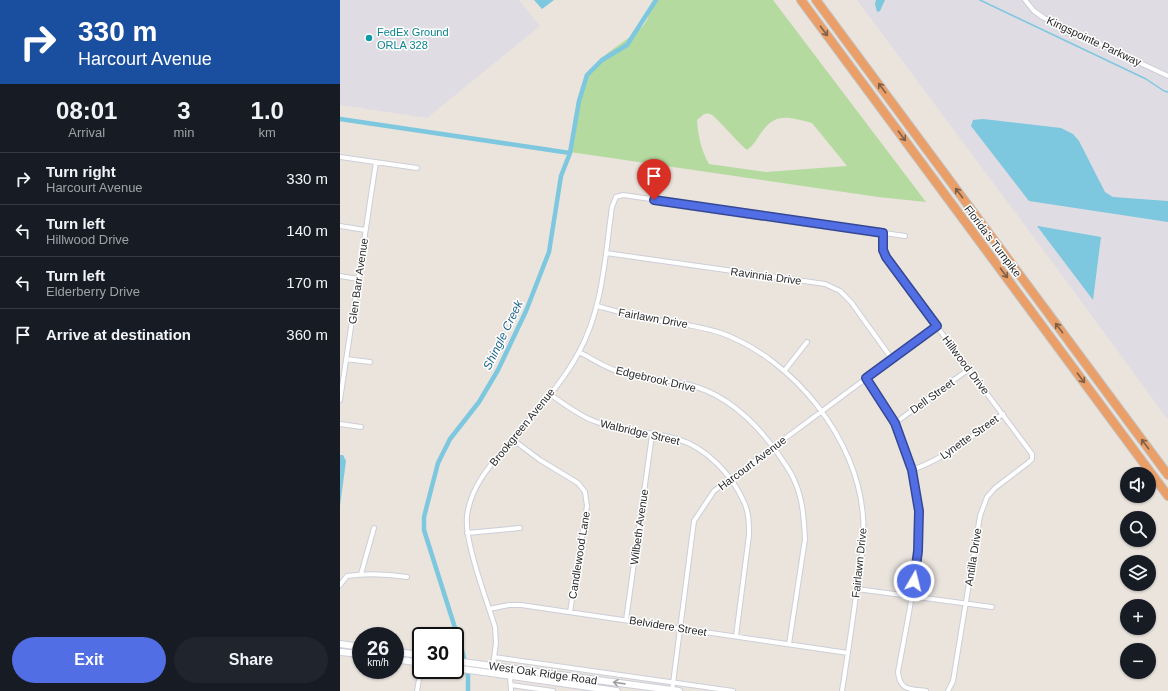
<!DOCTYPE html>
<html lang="en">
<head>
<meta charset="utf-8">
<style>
	body { margin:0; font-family:Arial,sans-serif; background:#20242c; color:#f1f3f6; height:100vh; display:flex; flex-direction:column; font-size:15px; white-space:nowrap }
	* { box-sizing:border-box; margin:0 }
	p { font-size:13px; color:#9ea1a6 }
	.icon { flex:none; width:22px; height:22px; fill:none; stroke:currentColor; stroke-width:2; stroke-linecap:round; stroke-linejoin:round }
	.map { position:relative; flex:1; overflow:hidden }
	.side { display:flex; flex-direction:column; background:#171b24; width:340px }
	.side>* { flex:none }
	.top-card { background:#1a4fa0; color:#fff; overflow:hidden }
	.tools { position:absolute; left:780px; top:467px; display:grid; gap:8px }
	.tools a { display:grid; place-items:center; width:36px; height:36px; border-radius:50%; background:#171b24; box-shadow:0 1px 3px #0004; font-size:20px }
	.speed { position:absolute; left:12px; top:627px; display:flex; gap:8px; font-size:20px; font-weight:700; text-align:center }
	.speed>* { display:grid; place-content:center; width:52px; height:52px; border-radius:50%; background:#171b24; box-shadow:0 1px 3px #0004; line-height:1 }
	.speed small { font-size:10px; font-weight:400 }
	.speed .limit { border:2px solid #111; border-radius:6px; background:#fff; color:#111 }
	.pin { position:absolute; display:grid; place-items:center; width:34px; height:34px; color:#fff; margin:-41px -17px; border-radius:50% 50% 50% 0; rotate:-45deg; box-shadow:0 0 4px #0007 }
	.pin .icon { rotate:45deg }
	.me { position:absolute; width:44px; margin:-22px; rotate:8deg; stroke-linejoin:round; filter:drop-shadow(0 0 3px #0008) }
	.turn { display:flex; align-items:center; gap:14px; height:84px; padding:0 12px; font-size:18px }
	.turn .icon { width:52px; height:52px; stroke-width:2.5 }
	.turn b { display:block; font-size:28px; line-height:34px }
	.eta { display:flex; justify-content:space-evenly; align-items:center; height:68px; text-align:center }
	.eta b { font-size:24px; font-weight:800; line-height:28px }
	.action { display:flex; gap:8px; margin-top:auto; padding:8px 12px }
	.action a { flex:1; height:46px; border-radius:24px; background:#516ee4; color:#fff; font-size:16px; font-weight:800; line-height:46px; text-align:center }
	.action a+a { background:#20242c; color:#f1f3f6 }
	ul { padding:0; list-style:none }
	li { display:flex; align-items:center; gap:12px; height:52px; padding:0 12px; border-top:1px solid #363941 }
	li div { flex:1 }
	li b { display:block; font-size:15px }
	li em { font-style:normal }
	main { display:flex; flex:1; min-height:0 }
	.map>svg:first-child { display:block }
	.industrial { fill:#dfdde3 }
	.green { fill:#b5daa0; fill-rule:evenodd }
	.water { fill:#7dc7df }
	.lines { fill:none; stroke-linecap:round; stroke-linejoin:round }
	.stream { stroke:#7dc7df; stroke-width:1.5 }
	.canal { stroke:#7dc7df; stroke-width:4.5 }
	.street-casing { stroke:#ccced9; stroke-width:6 }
	.secondary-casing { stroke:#ccced9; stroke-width:8 }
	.highway-casing { stroke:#c3c3c3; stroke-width:10 }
	.street { stroke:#fff; stroke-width:4 }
	.secondary { stroke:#fff; stroke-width:6 }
	.highway { stroke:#ea9f68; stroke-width:8 }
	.oneway { stroke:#805f46 }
	.oneway2 { stroke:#9f9f9f }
	.route-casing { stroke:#354894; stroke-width:10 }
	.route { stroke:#516ee4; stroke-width:7 }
	.culture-dot { fill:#0f9aa8; stroke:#fff; stroke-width:1.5 }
	.labels { text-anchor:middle; stroke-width:3; stroke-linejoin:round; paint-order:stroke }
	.culture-label { font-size:11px; fill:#0d838f; stroke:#fff; text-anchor:start }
	.street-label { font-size:11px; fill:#2a2a2a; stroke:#fff }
	.water-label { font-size:12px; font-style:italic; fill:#1e668a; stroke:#fff }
</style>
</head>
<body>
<main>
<section class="side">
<div class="top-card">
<div class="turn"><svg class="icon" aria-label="right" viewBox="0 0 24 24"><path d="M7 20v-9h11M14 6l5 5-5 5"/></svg><div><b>330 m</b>Harcourt Avenue</div></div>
</div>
<div class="eta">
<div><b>08:01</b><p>Arrival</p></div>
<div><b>3</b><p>min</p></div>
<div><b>1.0</b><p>km</p></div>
</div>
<ul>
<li><svg class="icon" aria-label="right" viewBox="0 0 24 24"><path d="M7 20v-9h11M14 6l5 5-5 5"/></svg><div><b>Turn right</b><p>Harcourt Avenue</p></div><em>330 m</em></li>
<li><svg class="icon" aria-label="left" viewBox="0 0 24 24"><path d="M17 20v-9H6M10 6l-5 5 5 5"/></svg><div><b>Turn left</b><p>Hillwood Drive</p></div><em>140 m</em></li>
<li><svg class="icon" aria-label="left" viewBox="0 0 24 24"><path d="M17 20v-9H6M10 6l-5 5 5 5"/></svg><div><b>Turn left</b><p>Elderberry Drive</p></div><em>170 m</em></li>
<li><svg class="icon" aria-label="arrive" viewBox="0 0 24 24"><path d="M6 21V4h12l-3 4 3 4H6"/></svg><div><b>Arrive at destination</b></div><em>360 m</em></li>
</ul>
<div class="action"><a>Exit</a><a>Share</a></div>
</section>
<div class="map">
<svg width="828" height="691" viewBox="0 0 828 691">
	<rect width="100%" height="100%" fill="#eae4dd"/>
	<path class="industrial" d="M0 0H179L200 26 87 118 0 105Z
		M517 0H828V420L733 290Z"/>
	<path class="green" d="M315 0H433L586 202 538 197 230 152C235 121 236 85 260 60 273 47 290 39 303 26L307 20ZM364 114C366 114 368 113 370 114 375 115 399 144 407 150 414 145 416 140 421 133 436 111 450 118 472 123L507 166 426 172 369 164C361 150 358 135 357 120Z"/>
	<path class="water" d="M194 0H214L202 9Z
		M536 0H545L540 11 537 12 535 4Z
		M643 119 721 128 733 134 739 141 765 192 773 197 828 201V222L689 201 631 126 633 120Z
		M698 226 761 237 753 300 697 226Z
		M0 455H3L6 461 0 506Z"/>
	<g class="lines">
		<path class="stream" d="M640 0 806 79 824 91 828 92"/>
		<path class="canal" d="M0 119 230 153
			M128 691V676L122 650 84 530V517L98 463 110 439 139 402 158 370 186 311 209 252 221 176 230 153 239 101 247 75 262 60 287 45 316 0"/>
		<defs>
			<path id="street" d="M685 0 694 11 704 18 828 76
				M0 157 77 168
				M0 226 25 230
				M543 233V250L545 257 692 454V459L688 463 655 488 647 497 640 516 613 681 608 691
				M266 253 485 284 500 291 511 302 552 359
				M0 276 18 279
				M257 306C272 310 286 314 301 317 328 323 354 324 381 333 453 359 518 439 523 517 525 543 520 570 516 595 512 627 507 659 502 691
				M239 352C253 359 267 369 283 373 303 379 325 379 346 384 385 393 413 419 436 451 443 461 451 471 455 482 463 500 464 520 465 539L449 644
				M6 359 30 362
				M445 370 467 342
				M526 379C535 393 549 408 556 424 594 510 574 584 558 672 560 691 570 689 586 691
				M210 394C224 404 238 415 254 421 281 432 310 431 337 439 366 447 392 475 404 502 409 513 409 523 409 535L396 636
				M0 400 36 162
				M555 423 629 369
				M0 424 21 427
				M172 439 200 460 238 483 245 492 247 506 230 612
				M572 470C606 458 634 435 663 414
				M127 533 180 528
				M21 574 34 528
				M0 585 7 576C28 573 47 574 67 577
				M517 589 652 607
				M149 609 169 605H181L508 653
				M286 620 312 435
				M154 657 393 691
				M153 665 156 643 155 627C147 601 124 541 127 516 131 484 153 462 173 439 196 411 222 384 239 352 263 308 265 256 272 207L276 197 283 195 565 236
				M170 676 171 691
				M171 685 213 691
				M77 691 81 668
				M332 691 354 521 374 491 597 326"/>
			<path id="secondary" d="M0 644 21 647
				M0 652 21 654
				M55 652 81 655
				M55 659 81 663
				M115 661 339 691
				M115 668 277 691"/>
			<path id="highway" d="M461 0 828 496
				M476 0 828 475"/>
		</defs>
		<use href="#street" class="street-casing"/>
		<use href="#secondary" class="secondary-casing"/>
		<use href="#highway" class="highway-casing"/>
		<use href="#street" class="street"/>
		<use href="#secondary" class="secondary"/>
		<use href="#highway" class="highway"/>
	</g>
	<defs><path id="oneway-shaft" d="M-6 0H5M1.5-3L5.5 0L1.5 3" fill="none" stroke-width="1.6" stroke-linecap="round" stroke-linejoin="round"/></defs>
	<g class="oneway">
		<use href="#oneway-shaft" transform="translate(484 31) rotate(53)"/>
		<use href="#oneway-shaft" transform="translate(542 88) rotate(-127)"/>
		<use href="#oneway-shaft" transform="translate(562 136) rotate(53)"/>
		<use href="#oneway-shaft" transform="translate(619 193) rotate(-127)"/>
		<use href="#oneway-shaft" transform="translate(664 273) rotate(53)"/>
		<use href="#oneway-shaft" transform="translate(719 328) rotate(-127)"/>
		<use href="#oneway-shaft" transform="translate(741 378) rotate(53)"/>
		<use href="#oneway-shaft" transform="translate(805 444) rotate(-127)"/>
	</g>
	<use class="oneway2" href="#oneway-shaft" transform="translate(279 683) rotate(-172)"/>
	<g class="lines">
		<defs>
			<path id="route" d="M314 200 543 233V250L546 257 597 326 526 378 555 423 572 470 579 511 578 551 574 581"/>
		</defs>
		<use href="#route" class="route-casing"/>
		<use href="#route" class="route"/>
	</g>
	<circle class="culture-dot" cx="29" cy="38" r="4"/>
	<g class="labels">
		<g class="culture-label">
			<text x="37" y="36">FedEx Ground<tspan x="37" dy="13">ORLA 328</tspan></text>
		</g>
		<g class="street-label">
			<text transform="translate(754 41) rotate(25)" y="4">Kingspointe Parkway</text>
			<text transform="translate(653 241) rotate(53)" y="4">Florida's Turnpike</text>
			<text transform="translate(426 276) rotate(8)" y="4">Ravinnia Drive</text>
			<text transform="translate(18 281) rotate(-82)" y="4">Glen Barr Avenue</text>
			<text transform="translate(313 318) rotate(10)" y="4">Fairlawn Drive</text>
			<text transform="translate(626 365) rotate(53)" y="4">Hillwood Drive</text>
			<text transform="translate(316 379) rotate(13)" y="4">Edgebrook Drive</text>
			<text transform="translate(592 396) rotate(-36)" y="4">Dell Street</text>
			<text transform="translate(182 427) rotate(-51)" y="4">Brookgreen Avenue</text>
			<text transform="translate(300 432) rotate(13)" y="4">Walbridge Street</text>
			<text transform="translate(629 437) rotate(-35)" y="4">Lynette Street</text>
			<text transform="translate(412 463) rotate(-37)" y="4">Harcourt Avenue</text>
			<text transform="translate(299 527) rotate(-82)" y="4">Wilbeth Avenue</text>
			<text transform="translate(239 555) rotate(-81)" y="4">Candlewood Lane</text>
			<text transform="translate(633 557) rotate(-81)" y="4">Antilla Drive</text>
			<text transform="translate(519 563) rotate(-84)" y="4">Fairlawn Drive</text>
			<text transform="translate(328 626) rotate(9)" y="4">Belvidere Street</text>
			<text transform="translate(203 673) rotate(8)" y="4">West Oak Ridge Road</text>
		</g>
		<g class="water-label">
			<text transform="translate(163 335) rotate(-64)" y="4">Shingle Creek</text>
		</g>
	</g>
</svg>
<div class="tools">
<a><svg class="icon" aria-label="sound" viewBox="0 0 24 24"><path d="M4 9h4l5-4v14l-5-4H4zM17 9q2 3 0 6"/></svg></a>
<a><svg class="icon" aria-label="search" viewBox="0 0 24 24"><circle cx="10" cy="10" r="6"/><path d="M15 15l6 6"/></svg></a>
<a><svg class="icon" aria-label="layers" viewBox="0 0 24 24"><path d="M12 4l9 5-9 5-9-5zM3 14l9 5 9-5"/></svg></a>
<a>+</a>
<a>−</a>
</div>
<div class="speed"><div>26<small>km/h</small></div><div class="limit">30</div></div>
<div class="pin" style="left:314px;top:200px;background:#d93025"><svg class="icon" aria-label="arrive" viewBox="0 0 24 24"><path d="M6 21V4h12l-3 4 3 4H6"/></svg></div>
<svg class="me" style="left:574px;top:581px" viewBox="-20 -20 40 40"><circle r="17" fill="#516ee4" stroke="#fff" stroke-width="3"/><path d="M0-11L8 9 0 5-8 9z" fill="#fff"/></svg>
</div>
</main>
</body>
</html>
